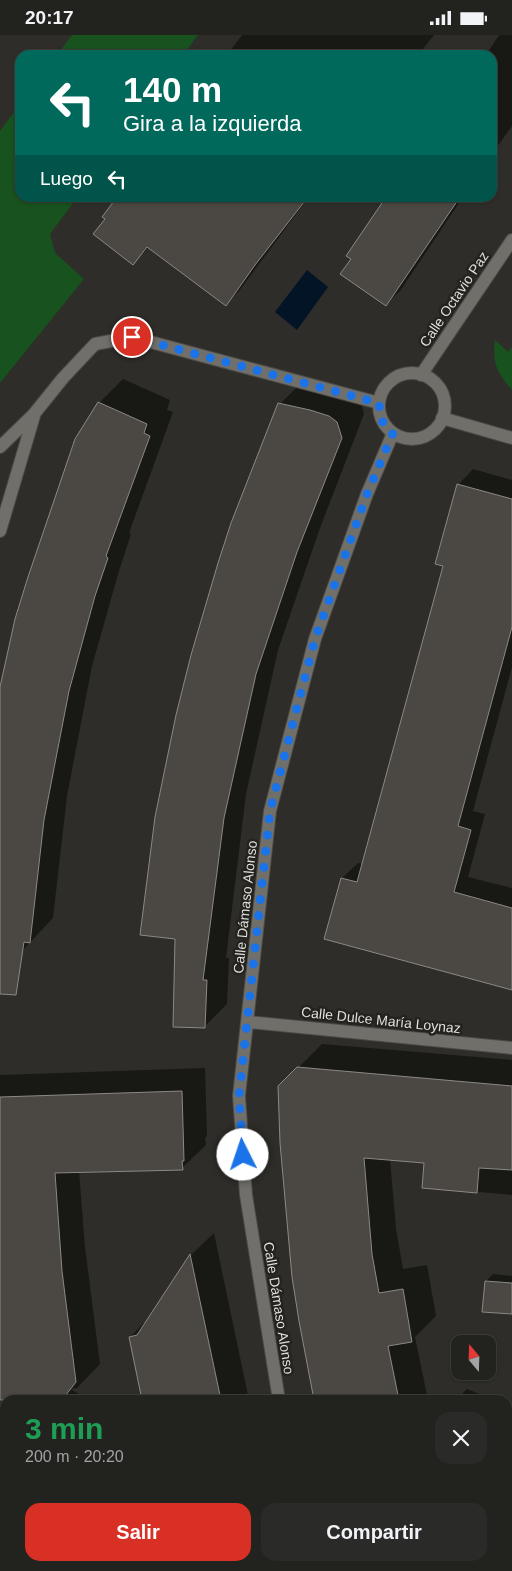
<!DOCTYPE html>
<html lang="es">
<head>
<meta charset="utf-8">
<style>
	body { margin:0; font-family:Helvetica,sans-serif; background:#2a2a28; color:#f1f3f6; height:100vh; display:flex; flex-direction:column; font-size:19px; white-space:nowrap }
	* { box-sizing:border-box; margin:0 }
	p { font-size:16px; color:#a2a4a4 }
	.icon { flex:none; width:28px; height:28px; fill:none; stroke:currentColor; stroke-width:2; stroke-linecap:round; stroke-linejoin:round }
	.map { position:relative; flex:1; overflow:hidden }
	.details { position:absolute; left:0px; top:1360px; width:512px; height:176px; display:flex; flex-direction:column; background:#22221f; border-radius:15px 15px 0 0; box-shadow:0 1px 4px #0004,0 0 0 1px #3f3f3d }
	.details>* { flex:none }
	.guide { position:absolute; left:15px; top:15px; width:482px; height:152px; border-radius:15px; box-shadow:0 1px 4px #0004,0 0 0 1px #3f3f3d; background:#00695c; color:#fff; overflow:hidden }
	.needle { width:32px; rotate:341deg }
	.buttons { position:absolute; left:451px; top:1300px; display:grid; gap:10px }
	.buttons a { display:grid; place-items:center; width:45px; height:45px; border-radius:10px; background:#22221f; box-shadow:0 1px 4px #0004,0 0 0 1px #3f3f3d; font-size:25px }
	.pin { position:absolute; display:grid; place-items:center; width:42px; height:42px; color:#fff; margin:-21px; border:2px solid #fff; border-radius:50%; box-shadow:0 1px 5px #0007 }
	.me { position:absolute; width:55px; margin:-28px; rotate:356deg; stroke-linejoin:round; filter:drop-shadow(0 0 4px #0008) }
	.turn { display:flex; align-items:center; gap:18px; height:105px; padding:0 25px; font-size:22px }
	.turn .icon { width:65px; height:65px; stroke-width:2.5 }
	.turn b { display:block; font-size:35px; line-height:42px }
	.then { display:flex; align-items:center; height:48px; padding:0 25px; background:#0003; gap:10px; font-size:19px }
	.round { display:grid; place-items:center; flex:none; width:52px; height:52px; border-radius:15px; background:#2a2a28 }
	.summary { display:flex; align-items:center; justify-content:space-between; height:85px; padding:0 25px }
	h1 { font-size:30px; font-weight:700; line-height:38px; color:#1e9e55 }
	.cta { display:flex; gap:10px; margin-top:auto; padding:10px 25px }
	.cta a { flex:1; height:58px; border-radius:15px; background:#d93025; color:#fff; font-size:20px; font-weight:700; line-height:58px; text-align:center }
	.cta a+a { background:#2a2a28; color:#f1f3f6 }
	.status { display:flex; justify-content:space-between; align-items:center; height:35px; padding:0 25px; background:#22221f; direction:ltr }
	.status svg { height:14px; fill:currentColor }
	.map>svg:first-child { display:block }
	.green { fill:#18521e }
	.water { fill:#021426 }
	.shadow { fill:#0007 }
	.building { fill:#4b4844; stroke:#8c8984 }
	.lines { fill:none; stroke-linecap:round; stroke-linejoin:round }
	.street-casing { stroke:#4a4a47; stroke-width:14 }
	.street { stroke:#706f6a; stroke-width:12 }
	.route { stroke:#1a73e8; stroke-width:9; stroke-dasharray:0 16.2 }
	.labels { text-anchor:middle; stroke-width:5; stroke-linejoin:round; paint-order:stroke }
	.street-label { font-size:14px; fill:#dfdfdc; stroke:#24231f }
</style>
</head>
<body>
<div class="status"><b>20:17</b><svg viewBox="0 0 49 12"><path d="M0 12V9h3v3zM5 12V6h3v6zM10 12V3h3v9zM15 12V0h3v12zM26 1h20v11H26zM47 4h2v5h-2z"/></svg></div>
<div class="map">
<svg width="512" height="1536" viewBox="0 0 512 1536">
	<rect width="100%" height="100%" fill="#2e2d29"/>
	<path class="green" d="M72 0H198L183 20H57Z
		M20 69V162L77 163 50 199 55 218 84 244 0 348V96Z
		M495 305 508 317 512 312V355C497 338 492 328 495 305Z
		M5 1426V1479L0 1459V1427Z
		M19 1531H58L54 1536H20Z"/>
	<path class="water" d="M307 235 328 252 297 295 275 277Z
		M73 1531H117L113 1536H70Z"/>
	<path class="shadow" d="M242 0H434L418 20H227Z
		M499 0H512V91L492 119V20H486Z
		M118 162H309L239 256 225 270 149 212 133 228 107 183Z
		M389 162H463L400 256 386 269 352 224Z
		M123 344 170 365 167 375 173 377 129 498 131 499 119 536 92 631 67 761 53 883 22 916 0 914V661L99 368Z
		M303 346 360 364 364 379 320 493 278 615 246 759 226 923H229L227 969 204 992 174 991 280 369Z
		M473 434 512 445V632L473 776 485 779 468 842 512 853V954L342 843 358 828 363 829 445 530 458 450Z
		M322 1009 512 1025V1160L424 1152 425 1127 390 1124 396 1194 403 1234 427 1230 436 1281 415 1302 428 1365H315L279 1052Z
		M205 1033 207 1101 205 1103 206 1110 182 1133 79 1136 85 1212 100 1329 77 1353 71 1354 80 1360 76 1365H5V1389L0 1356V1040Z
		M214 1198 249 1365H143L130 1302 151 1281 191 1220Z
		M493 1239 512 1241V1277L486 1246Z
		M467 1354 494 1365H456Z
		M508 1371 512 1373V1386L508 1397Z
		M508 1416 512 1419V1536H498L490 1531H508Z
		M156 1531H255L251 1536H153Z"/>
	<path class="building" d="M117 162H308L255 230 226 271 147 212 133 230 93 199 105 184 102 182Z
		M386 162H460L386 271 340 239 351 224 346 221Z
		M98 367 147 389 144 398 150 401 106 521 108 523 95 561 69 656 44 785 30 908 24 907 16 960 0 959V652L15 584 28 542 75 404Z
		M278 368 310 375 329 381 337 387 342 403 297 517 256 639 224 783 203 945H207L205 993 173 992 175 904 140 900 155 782 176 680 191 620 218 528 231 488Z
		M457 449 512 464V592L458 791 471 795 454 857 512 873V955L324 904 341 843 357 847 443 531 435 529Z
		M297 1032 512 1051V1135L479 1133 477 1158 422 1153 424 1128 364 1123 372 1219 379 1258 403 1254 412 1307 388 1311 399 1365H314L299 1286 292 1242 280 1108 278 1051Z
		M182 1056 184 1126H182L183 1135 55 1138 62 1236 76 1347 62 1365H0V1062Z
		M190 1219 221 1365H142L129 1302 137 1300Z
		M485 1246 512 1248V1279L482 1277Z"/>
	<g class="lines">
		<defs>
			<path id="street" d="M379 371a33 33 0 1 1 66 0a33 33 0 1 1-66 0Z
				M421 340 512 205
				M442 383 512 403
				M0 412 34 379 63 343 95 309 132 302 379 368
				M0 496 34 381
				M248 987 512 1013
				M279 1365 246 1160 239 1061 270 776 315 604 367 459 393 398
				M321 1531 323 1536"/>
		</defs>
		<use href="#street" class="street-casing"/>
		<use href="#street" class="street"/>
	</g>
	<g class="lines">
		<path class="route" d="M132 302 379 368 381 385 393 398 367 459 315 604 270 776 239 1061 243 1120"/>
	</g>
	<g class="labels">
		<g class="street-label">
			<text transform="translate(454 264) rotate(-56)" y="5">Calle Octavio Paz</text>
			<text transform="translate(245 872) rotate(-84)" y="5">Calle Dámaso Alonso</text>
			<text transform="translate(381 985) rotate(6)" y="5">Calle Dulce María Loynaz</text>
			<text transform="translate(279 1273) rotate(81)" y="5">Calle Dámaso Alonso</text>
		</g>
	</g>
</svg>
<div class="buttons">
<a><svg class="needle" viewBox="-14 -14 28 28"><path d="M0-13l5 13h-10z" fill="#e53935"/><path d="M0 13l5-13h-10z" fill="#a2a4a4"/></svg></a>
</div>
<div class="pin" style="left:132px;top:302px;background:#d93025"><svg class="icon" aria-label="arrive" viewBox="0 0 24 24"><path d="M6 21V4h12l-3 4 3 4H6"/></svg></div>
<svg class="me" style="left:243px;top:1120px" viewBox="-20 -20 40 40"><circle r="19" fill="#fff"/><path d="M0-13L10 11 0 6-10 11z" fill="#1a73e8"/></svg>
<div class="guide">
<div class="turn"><svg class="icon" aria-label="left" viewBox="0 0 24 24"><path d="M17 20v-9H6M10 6l-5 5 5 5"/></svg><div><b>140 m</b>Gira a la izquierda</div></div>
<div class="then">Luego<svg class="icon" aria-label="left" viewBox="0 0 24 24"><path d="M17 20v-9H6M10 6l-5 5 5 5"/></svg></div>
</div>
<section class="details">
<div class="summary"><div><h1>3 min</h1><p>200 m · 20:20</p></div><a class="round"><svg class="icon" aria-label="close" viewBox="0 0 24 24"><path d="M6 6l12 12M18 6L6 18"/></svg></a></div>
<div class="cta"><a>Salir</a><a>Compartir</a></div>
</section>
</div>
</body>
</html>
